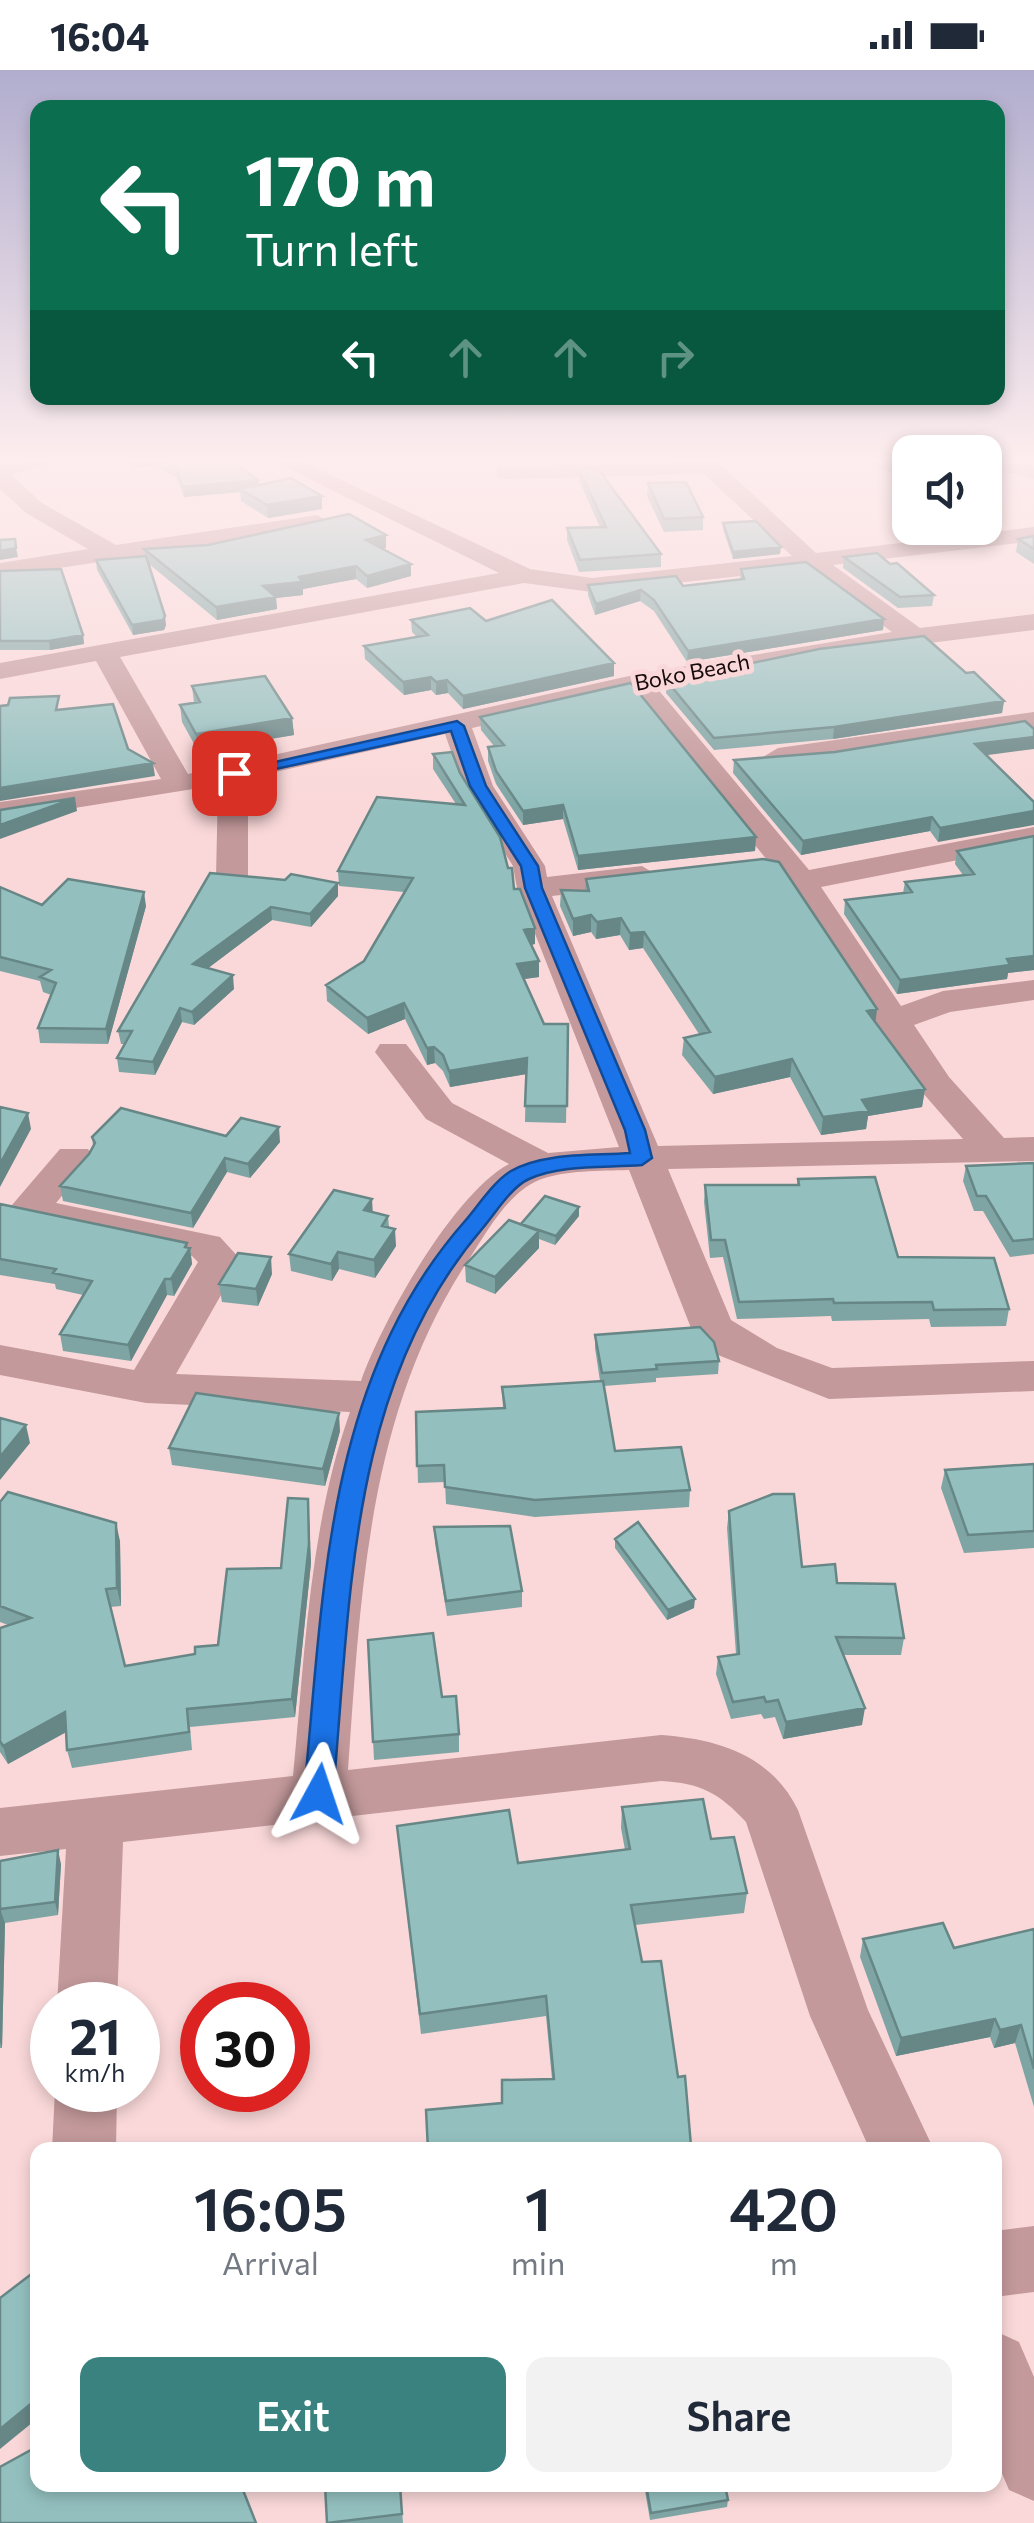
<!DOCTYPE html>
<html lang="en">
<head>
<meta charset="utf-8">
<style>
	body { margin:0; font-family:Commissioner,sans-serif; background:#f2f2f3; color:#1f2937; height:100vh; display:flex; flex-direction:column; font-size:38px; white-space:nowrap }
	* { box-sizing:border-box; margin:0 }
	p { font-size:32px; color:#747a83 }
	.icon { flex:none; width:55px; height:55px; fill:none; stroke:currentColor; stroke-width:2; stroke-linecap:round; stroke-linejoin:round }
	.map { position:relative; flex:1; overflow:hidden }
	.details { position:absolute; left:30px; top:2072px; width:972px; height:350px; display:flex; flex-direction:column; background:#fff; border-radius:20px; box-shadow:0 5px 15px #0003 }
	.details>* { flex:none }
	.banner { position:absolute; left:30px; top:30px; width:975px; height:305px; border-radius:20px; box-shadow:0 5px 15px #0003; background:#0b6e4f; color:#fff; overflow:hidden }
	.controls { position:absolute; left:892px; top:365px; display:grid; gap:20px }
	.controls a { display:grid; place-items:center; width:110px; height:110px; border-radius:20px; background:#fff; box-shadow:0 5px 15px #0003; font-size:50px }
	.speed { position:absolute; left:30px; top:1912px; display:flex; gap:20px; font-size:50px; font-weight:700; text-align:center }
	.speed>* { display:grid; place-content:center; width:130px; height:130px; border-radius:50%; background:#fff; box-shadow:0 5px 15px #0003; line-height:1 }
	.speed small { font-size:25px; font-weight:400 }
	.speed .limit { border:15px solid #d22; background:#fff; color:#111 }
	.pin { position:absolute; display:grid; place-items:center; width:85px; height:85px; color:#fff; margin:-42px; border-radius:20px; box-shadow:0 5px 15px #0006 }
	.me { position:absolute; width:110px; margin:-55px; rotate:5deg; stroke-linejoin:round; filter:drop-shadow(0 0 8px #0008) }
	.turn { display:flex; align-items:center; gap:35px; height:210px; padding:0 50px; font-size:45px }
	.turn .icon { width:130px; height:130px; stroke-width:2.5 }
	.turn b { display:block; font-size:70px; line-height:85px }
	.lanes { display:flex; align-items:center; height:95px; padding:0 50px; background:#0003; justify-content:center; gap:50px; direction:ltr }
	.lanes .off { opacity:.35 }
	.eta { display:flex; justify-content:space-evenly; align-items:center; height:170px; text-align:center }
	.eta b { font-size:60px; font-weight:600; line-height:70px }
	.button { display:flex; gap:20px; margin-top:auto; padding:20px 50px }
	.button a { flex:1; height:115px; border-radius:20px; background:#3a8280; color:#fff; font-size:40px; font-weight:600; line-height:115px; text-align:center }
	.button a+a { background:#f2f2f3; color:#1f2937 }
	.status { display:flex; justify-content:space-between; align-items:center; height:70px; padding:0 50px; background:#fff; direction:ltr }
	.status svg { height:28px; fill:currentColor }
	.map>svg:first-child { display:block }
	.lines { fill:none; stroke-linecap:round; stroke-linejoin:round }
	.street { fill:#c3999b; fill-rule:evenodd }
	.wall { fill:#7ea5a4 }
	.shaded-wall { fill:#678686 }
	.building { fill:#93c0bf; stroke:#678686; stroke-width:2.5 }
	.route { fill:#1a73e8; stroke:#114b97; stroke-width:2.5 }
	.labels { text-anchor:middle; stroke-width:10; stroke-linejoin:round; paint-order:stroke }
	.far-street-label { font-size:22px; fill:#180b0c; stroke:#fad8d9 }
</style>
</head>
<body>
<div class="status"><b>16:04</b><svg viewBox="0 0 49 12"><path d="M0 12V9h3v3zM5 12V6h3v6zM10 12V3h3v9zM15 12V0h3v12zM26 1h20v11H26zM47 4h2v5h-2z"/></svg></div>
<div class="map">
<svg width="1034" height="2453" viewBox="0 0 1034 2453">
	<rect width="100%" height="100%" fill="#fad8d9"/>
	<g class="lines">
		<path class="street" d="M59 392 11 405 42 433 116 475 317 445 329 452 317 459 0 507V493L88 479 26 443 0 419V394Z
			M275 392H303L530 499 592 508 792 486 704 404 505 409 497 407V397L718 392 816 483 1034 457V471L833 495 920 558 1034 544V560L817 587 656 617 809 800 1034 757V775L821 817 901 936 943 921 1034 910V930L950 942 914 955 949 1007 1004 1068 1034 1067V1091L668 1099 731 1250 777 1278 832 1298 1034 1291V1321L829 1329 718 1285 691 1258 629 1100C600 1101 565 1100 539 1110 510 1122 489 1158 473 1183 368 1337 361 1519 348 1700L661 1665C718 1669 771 1685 798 1740L868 1940 934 2080H870L810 1946 746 1752C719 1723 701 1713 661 1711L123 1772 117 1935H57L66 1779 0 1786V1738L293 1706C305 1585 309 1457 350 1342L146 1333 0 1305V1275L134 1300 198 1192 192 1186 19 1150 12 1135 60 1079H88L94 1087 56 1133 220 1167 241 1190 176 1304 361 1311C382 1251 453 1124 509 1094L426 1049 375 982 380 974H406L452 1033 548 1083 619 1077 517 818 513 796 463 716 445 664 248 708V808L232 818 216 808 218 715 0 750V732L161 709 96 591 0 609V593L499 503ZM806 499 892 562 638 604 188 704 120 587 524 513 592 522ZM632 622 788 816 922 1022 963 1069 658 1076 552 826 642 816 658 806 642 796 547 807 545 796 493 716 472 658Z
			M872 392 910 395V410L874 397Z
			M986 392 1034 395V409L988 397Z
			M1034 642V658L778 696 763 687 778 678Z
			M55 2020H117L116 2080H52Z
			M1034 2156V2222L995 2227V2161Z
			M995 2261 1019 2272 1034 2307V2431L1009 2420 995 2387Z"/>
	</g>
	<path class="wall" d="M126 392H234L258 410V415L322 439 268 448 241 431 240 422 184 427 176 407 152 395 135 399Z
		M579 399 661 484V497L579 502 567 470V458L600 457 579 411Z
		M648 413 703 447V460L664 462 647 426Z
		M723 453 780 484 733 489 723 459Z
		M386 465V478L382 479 411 494V506L367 518 356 509 303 519V525L276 528 277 539 217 550 149 494 166 555 164 560 133 565 97 500 96 490 145 486 144 479Z
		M1034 466V494L1016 482 1018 469Z
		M844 487 890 494 934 525 932 536 898 538 843 498Z
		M741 499 884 549 883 560 687 592 654 541 640 531 595 545 588 525V515L683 516 740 510Z
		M0 501 83 565 84 574 50 580H0Z
		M411 550 486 551 614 606 463 639 448 623 436 625 431 620 404 625 365 589 364 576 417 567 412 562Z
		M966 603 1004 631 1002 643 833 669 714 680 666 623 667 611Z
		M192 616 292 648 294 665 198 681 182 652 180 635 194 633Z
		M480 647 756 767 755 781 578 800 563 749 523 755 496 714 488 691V677L494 676 481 660Z
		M835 682 987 685 938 772 930 761 801 785 733 703 734 690Z
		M433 684 460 703 514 819 535 858V874L531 875 539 891V907L524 909 544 954H568L566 1053 525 1052 526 1004 450 1017 443 1001 435 993 427 995 405 949 368 964 327 931 326 915 364 891 404 822 339 816 338 801 456 734 433 699Z
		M1034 766V900L1008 903 1007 909 897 924 844 844 845 830 903 823 905 812 963 805 955 794 957 781Z
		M210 803 338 826 311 857 272 850 208 898 234 919 194 955 182 952 155 1005 119 1002 117 988 125 974H121L118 961Z
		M586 809 876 952 925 1019 922 1037 868 1046 866 1059 821 1065 790 1007 713 1024 682 985 684 968 699 964 643 878 629 880 620 865 596 869 591 862 573 866 560 836 561 820H585Z
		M0 817 42 835 146 836 108 974 40 973 38 958 51 925 43 922 40 911 0 901Z
		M92 1067 280 1072 250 1108 227 1102 193 1158 63 1131 60 1116 89 1084 93 1076Z
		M1034 1093V1184L1010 1187 983 1141H974L963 1111 966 1096Z
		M798 1109 898 1187 1009 1239 1006 1256 931 1257 929 1249 832 1251 831 1246 737 1249 723 1187 710 1188 704 1132 705 1115H797Z
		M372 1129V1142L388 1146 389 1157 396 1176 375 1208 339 1199 332 1211 291 1201 289 1184Z
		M0 1134 190 1178 192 1194 174 1226 167 1225 131 1291 63 1281 60 1264 83 1225 56 1219 55 1214 0 1205Z
		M579 1146 555 1175 539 1169V1178L495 1224 466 1212 465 1195 521 1154Z
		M272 1204 258 1236 222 1232 219 1214Z
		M595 1265 719 1291 718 1304 656 1308V1312L604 1316 615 1381 690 1420 689 1437 535 1447 446 1434 445 1412 418 1413 416 1342 503 1338 502 1317 600 1311 595 1278Z
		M340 1361 325 1416 172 1395 169 1378Z
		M1034 1394V1478L964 1483 941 1418 945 1400Z
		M0 1432 120 1471 121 1536 110 1537 125 1596 195 1584 218 1575 281 1498 309 1447 311 1493 295 1647 190 1657 192 1680 72 1698 67 1680 66 1662 8 1694 0 1682V1558L8 1555 0 1552Z
		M729 1441 802 1497 837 1513 904 1568 901 1585H843L862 1655 783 1669 775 1647 764 1649 761 1644 731 1649 716 1604 718 1587 736 1584 727 1458Z
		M434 1457 522 1521V1537L447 1546 435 1473Z
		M615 1469 694 1538 667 1550 615 1478Z
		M368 1570 442 1627 459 1664V1682L374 1690Z
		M622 1737 711 1769 747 1823 744 1843 635 1855 642 1892 678 2007 690 2080H428L502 2033 552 2009 546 1946 421 1964 397 1756 518 1793 625 1780 621 1758Z
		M0 1791 61 1794 58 1845 5 1853 2 1978H0Z
		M1034 1859V2037L1015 1973 994 1978 990 1967 896 1986 860 1887 863 1869 954 1878Z
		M400 2415 403 2453H327Z
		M644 2415H725L728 2430 727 2437 650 2450Z"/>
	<path class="shaded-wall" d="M135 392H152V395L135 399Z
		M258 410 259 420 240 419V422L184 427 183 417Z
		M322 426V439L268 448 267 435Z
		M386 465V478L367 483 366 470Z
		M781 477 780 484 733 489V482Z
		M16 478 18 487 0 490V481Z
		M411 494V506L367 518V506Z
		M356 496V509L303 519V525L276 528 277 539 217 550 216 537 263 516 299 507Z
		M641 520 640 531 595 545 596 534Z
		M165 546 166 555 164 560 133 565 132 555Z
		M884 549 883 560 687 592 688 581Z
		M83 565 84 574 50 580 49 571Z
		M614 593V606L463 639V626Z
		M431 607V620L404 625 403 612Z
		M447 610 448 623 436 625V612Z
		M1004 631 1002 643 833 669 834 657Z
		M292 648 294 665 198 681 196 664Z
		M1034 667V679L973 687 975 674Z
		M153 693 155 706 0 731V718Z
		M75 728 77 741 0 769V755Z
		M563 735V749L523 755V741Z
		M1034 741V755L938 772 940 758Z
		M932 747 930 761 801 785 803 771Z
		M756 767 755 781 578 800V786Z
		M338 813V826L311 857 310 844Z
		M144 822 146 836 108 974 106 959Z
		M271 837 272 850 195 908 193 894Z
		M591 845V862L573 866V849Z
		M621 848 620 865 596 869 597 852Z
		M535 858V874L524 876V860Z
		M644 862 643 878 629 880 630 863Z
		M1034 886V900L1008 903 1007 909 897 924 900 910Z
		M539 891V907L517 910V894Z
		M233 905 234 919 194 955 192 942Z
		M404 933 405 949 368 964 367 948Z
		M180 938 182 952 155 1005 153 992Z
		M877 939 875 957 867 941Z
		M434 977 435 993 427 995V978Z
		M527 988V1004L450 1017 449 1001Z
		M792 989 790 1007 713 1024 715 1007Z
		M925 1019 922 1037 868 1046 866 1059 821 1065 823 1047 862 1030Z
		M28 1043 31 1059 0 1117V1094Z
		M279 1057 280 1072 250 1108 248 1094Z
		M225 1088 227 1102 193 1158 191 1143Z
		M372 1129 373 1146 364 1140Z
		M579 1137V1146L555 1175 556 1166Z
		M395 1159 396 1176 375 1208 374 1190Z
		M539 1161V1178L495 1224V1207Z
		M187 1173 188 1180 190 1178 192 1194 174 1226 171 1209Z
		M338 1182 339 1199 332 1211 331 1194Z
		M271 1187 272 1204 258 1236 256 1219Z
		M165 1209 167 1225 131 1291 128 1275Z
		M339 1343 340 1361 325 1416 323 1399Z
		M26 1355 30 1373 0 1410V1387Z
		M308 1429 311 1493 295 1647 292 1629Z
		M116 1453 120 1471 121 1536 117 1518Z
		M695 1529 694 1538 667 1550 668 1540Z
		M865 1638 862 1655 783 1669 786 1652Z
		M65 1642 70 1660 8 1694 3 1676Z
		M58 1780 61 1794 58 1845 55 1832Z
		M0 1839 5 1853 2 1978 0 1972Z
		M995 1949 990 1967 896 1986 901 1968Z
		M1021 1955 1015 1973 994 1978 1000 1960Z
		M38 2328V2348L0 2379V2359Z"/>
	<path class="building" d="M166 392H234L258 410 183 417 175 397Z
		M579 399H598L661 484 580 490 567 458 606 457Z
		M291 408 322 426 267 435 240 419Z
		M686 412 703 447 664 449 648 413Z
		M349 444 386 465 366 470 411 494 367 506 356 496 299 507 302 512 263 516 276 527 216 537 144 479 208 475Z
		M756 451 781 477 733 482 723 453Z
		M1034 466V479L1018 469Z
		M15 469 16 478 0 481V470Z
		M877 483 890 494 897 493 934 525 900 527 844 487Z
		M146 486 165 546 163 550 132 555 96 490Z
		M806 492 884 549 688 581 654 530 641 520 596 534 588 515 676 506 683 516 744 509 741 499Z
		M61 499 83 565 49 571H0V501Z
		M552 530 614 593 463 626 447 610 436 612 431 607 403 612 364 576 428 565 411 550 470 538 486 551Z
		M924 566 966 603 974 602 1004 631 834 657 714 668 667 611 819 579Z
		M265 606 292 648 196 664 180 635 200 632 192 616Z
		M631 613 756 767 578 786 563 735 523 741 496 701 488 677 504 675 480 647Z
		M59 626 56 640 113 634 128 679 153 693 0 718V636L8 635 10 628Z
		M1025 651 1034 659V667L975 674 1034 732V741L940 758 932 747 803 771 734 690 835 682Z
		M452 682 460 703 500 767 508 798H512L514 819H520L535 858 524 860 539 891 517 894 544 954H568L567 1036H525L527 988 449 1001 443 985 434 977 427 978 404 933 367 948 326 915 364 891 413 808 338 801 377 727 465 735 433 684Z
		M75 728 0 755V740Z
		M1034 766V886L1007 889 1010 895 900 910 845 830 912 822 905 812 974 804 957 781Z
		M763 789 779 792 877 939 867 941 925 1019 862 1030 869 1041 823 1047 792 989 715 1007 684 968 710 962 644 862 630 863 621 848 597 852 591 845 573 849 561 820 589 821 586 809Z
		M210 803 285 810 291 804 338 813 310 844 271 837 193 894 233 905 192 942 180 938 153 992 117 988 132 961H118Z
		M68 809 144 822 106 959 38 958 56 913 40 907 51 900 0 887V817L42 835Z
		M0 1037 28 1043 0 1094Z
		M121 1038 226 1066 241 1048 279 1057 248 1094 225 1088 191 1143 60 1116 89 1084 95 1073 92 1067Z
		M1034 1093V1169L1013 1171 986 1126H977L966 1096Z
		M875 1107 898 1187 994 1188 1009 1239 934 1240 932 1232 834 1233 833 1229 739 1232 725 1170H711L705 1115H799L798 1109Z
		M334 1120 372 1129 364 1140 388 1146 382 1156 395 1159 374 1190 338 1182 331 1194 289 1184Z
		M545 1126 579 1137 556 1166 521 1154Z
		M0 1134 187 1173 185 1177 190 1178 171 1209H165L128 1275 60 1264 92 1211 53 1203 56 1199 0 1189Z
		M509 1150 539 1161 495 1207 465 1195Z
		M238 1183 271 1187 256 1219 219 1214Z
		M700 1257 714 1272 719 1291 656 1295 657 1299 602 1303 595 1265Z
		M603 1311 615 1381 681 1377 690 1420 535 1430 445 1417 444 1395 417 1396 416 1342 505 1338 502 1317Z
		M196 1323 339 1343 323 1399 169 1378Z
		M0 1348 26 1355 0 1387Z
		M1034 1394V1461L968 1465 945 1400Z
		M8 1422 116 1453 117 1518 106 1519 125 1596 195 1584V1577L218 1575 227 1499 281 1498 288 1428 308 1429 309 1474 292 1629 187 1639 189 1662 67 1680 65 1642 3 1676 0 1671V1558L31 1548 0 1536V1432Z
		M773 1424H794L802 1497 835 1494 837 1513 895 1514 904 1568 836 1567 865 1638 786 1652 778 1630 766 1632 764 1627 733 1632 718 1587 739 1584 729 1441Z
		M638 1452 695 1529 668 1540 615 1469Z
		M510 1456 522 1521 446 1531 434 1457Z
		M433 1563 442 1627 456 1626 459 1664 373 1672 368 1570Z
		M703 1729 711 1769 734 1767 747 1823 631 1835 642 1892 661 1891 678 2007 685 2006 691 2076H674V2080H428L426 2040 502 2033V2010L554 2009 546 1926 420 1944 397 1756 509 1740 518 1793 630 1779 622 1737Z
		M58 1780 55 1832 0 1839V1858V1791Z
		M943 1853 954 1878 1034 1859V1999L1021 1955 1000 1960 995 1949 901 1968 863 1869Z
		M38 2199V2328L0 2359V2228Z
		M38 2376V2415H241L256 2453H0V2397Z
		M325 2415H400L402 2444 327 2453Z
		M646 2415H725L728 2430 651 2443Z"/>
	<linearGradient id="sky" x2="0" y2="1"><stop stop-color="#b1adce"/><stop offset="0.53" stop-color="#fdedee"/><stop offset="1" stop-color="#fdedee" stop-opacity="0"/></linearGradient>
	<rect width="1034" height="736" fill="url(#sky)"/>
	<path class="route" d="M457 651 464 656 486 716 538 796 542 818 645 1060 652 1088 642 1095C606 1098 561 1094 529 1109 511 1117 495 1144 482 1159 348 1315 351 1529 333 1724L329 1733 319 1736 308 1733 304 1724C324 1524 324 1311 465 1151 478 1136 494 1111 511 1101 544 1082 593 1086 630 1083L625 1060 525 818 521 796 470 716 451 661 234 708 226 703Z"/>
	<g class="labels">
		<g class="far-street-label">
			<text transform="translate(692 602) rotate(-11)" y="8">Boko Beach</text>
		</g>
	</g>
</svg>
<div class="controls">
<a><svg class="icon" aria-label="sound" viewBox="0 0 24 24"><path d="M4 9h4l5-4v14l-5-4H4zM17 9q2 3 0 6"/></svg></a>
</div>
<div class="speed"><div>21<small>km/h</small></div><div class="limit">30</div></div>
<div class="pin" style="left:234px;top:703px;background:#d93025"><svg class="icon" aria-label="arrive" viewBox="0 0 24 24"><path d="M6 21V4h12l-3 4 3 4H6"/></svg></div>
<svg class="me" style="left:319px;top:1724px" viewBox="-20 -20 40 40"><path d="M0-17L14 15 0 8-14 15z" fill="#1a73e8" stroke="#fff" stroke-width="4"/></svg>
<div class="banner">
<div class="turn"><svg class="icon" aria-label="left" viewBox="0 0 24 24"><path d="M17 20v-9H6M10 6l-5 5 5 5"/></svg><div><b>170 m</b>Turn left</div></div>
<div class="lanes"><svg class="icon" aria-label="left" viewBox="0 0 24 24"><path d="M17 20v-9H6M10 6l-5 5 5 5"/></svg><svg class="icon off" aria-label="ahead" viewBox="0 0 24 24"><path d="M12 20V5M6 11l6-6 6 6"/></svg><svg class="icon off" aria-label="ahead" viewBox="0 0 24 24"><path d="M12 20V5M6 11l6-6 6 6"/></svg><svg class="icon off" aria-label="right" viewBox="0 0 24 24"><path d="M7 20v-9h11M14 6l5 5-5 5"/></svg></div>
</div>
<section class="details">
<div class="eta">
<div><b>16:05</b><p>Arrival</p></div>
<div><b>1</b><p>min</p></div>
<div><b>420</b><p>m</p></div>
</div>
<div class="button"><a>Exit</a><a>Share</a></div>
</section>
</div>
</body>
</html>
